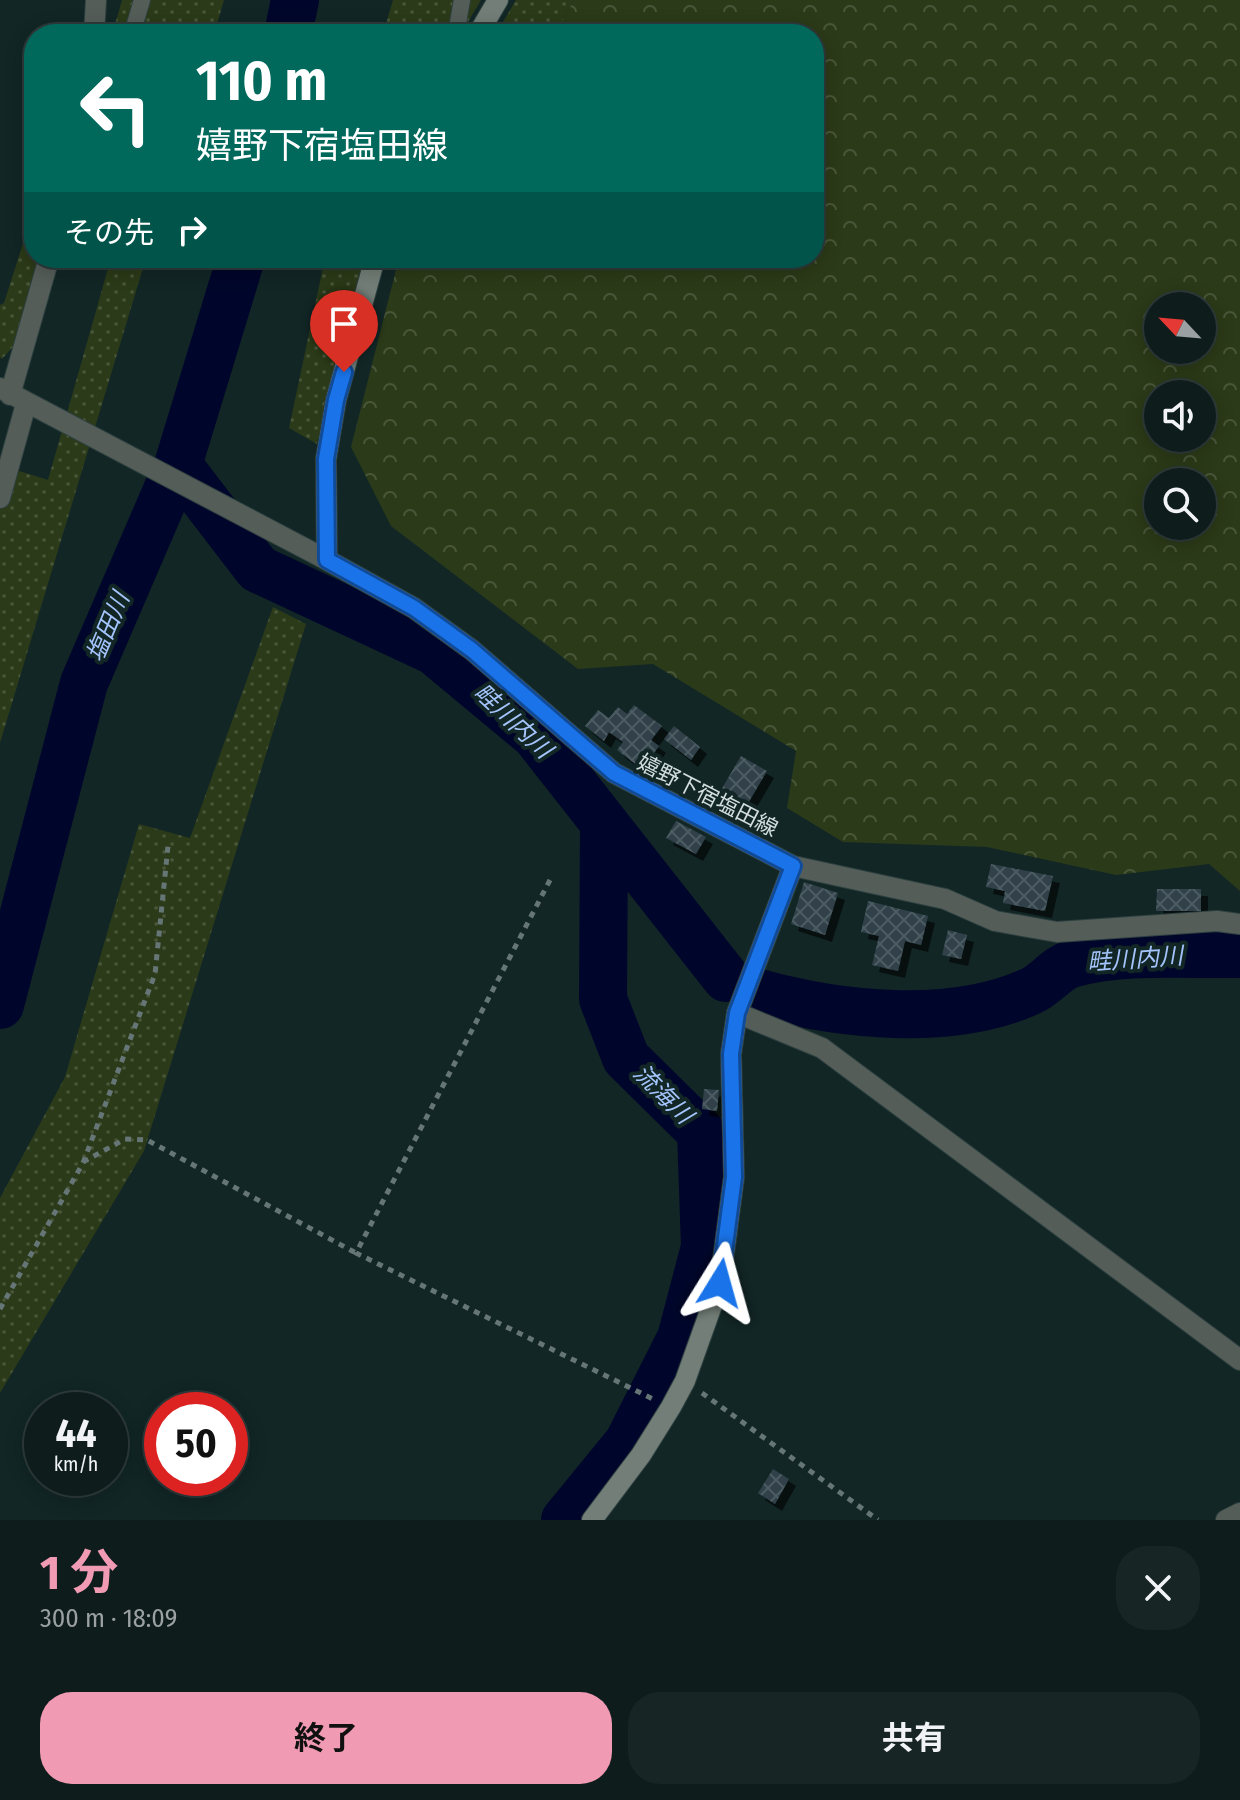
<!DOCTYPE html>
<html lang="ja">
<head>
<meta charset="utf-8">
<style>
	body { margin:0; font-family:"Fira Sans Condensed","Noto Sans JP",sans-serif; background:#172525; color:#f1f3f6; height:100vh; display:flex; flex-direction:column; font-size:30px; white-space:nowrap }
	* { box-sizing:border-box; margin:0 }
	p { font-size:26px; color:#9ba1a3 }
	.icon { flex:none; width:44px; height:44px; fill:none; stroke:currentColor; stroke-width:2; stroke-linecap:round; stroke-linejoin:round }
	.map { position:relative; height:1520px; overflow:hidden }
	.details { display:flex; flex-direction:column; background:#0e1c1c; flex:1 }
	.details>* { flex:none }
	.guide { position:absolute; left:24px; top:24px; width:800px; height:244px; border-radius:32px; box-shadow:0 4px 20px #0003,0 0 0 2px #2e3a3b; background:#00695c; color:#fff; overflow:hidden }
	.needle { width:52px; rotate:296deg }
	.buttons { position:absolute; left:1144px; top:292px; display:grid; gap:16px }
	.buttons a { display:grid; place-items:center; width:72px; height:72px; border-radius:50%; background:#0e1c1c; box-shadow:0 4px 20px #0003,0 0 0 2px #2e3a3b; font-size:40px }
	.speed { position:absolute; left:24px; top:1392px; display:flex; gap:16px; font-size:40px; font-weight:700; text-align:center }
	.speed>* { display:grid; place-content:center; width:104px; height:104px; border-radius:50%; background:#0e1c1c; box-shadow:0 4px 20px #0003,0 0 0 2px #2e3a3b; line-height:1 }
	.speed small { font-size:20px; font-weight:400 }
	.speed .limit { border:12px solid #d22; background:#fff; color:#111 }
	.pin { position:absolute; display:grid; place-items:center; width:68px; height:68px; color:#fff; margin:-82px -34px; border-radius:50% 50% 50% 0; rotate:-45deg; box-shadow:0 0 8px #0007 }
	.pin .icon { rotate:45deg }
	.me { position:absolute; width:88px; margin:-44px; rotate:8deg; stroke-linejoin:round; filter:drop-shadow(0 0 6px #0008) }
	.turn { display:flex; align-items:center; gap:28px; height:168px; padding:0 40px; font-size:36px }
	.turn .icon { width:104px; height:104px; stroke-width:2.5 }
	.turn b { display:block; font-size:56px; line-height:68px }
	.then { display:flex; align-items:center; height:76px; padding:0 40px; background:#0003; gap:16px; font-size:30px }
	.round { display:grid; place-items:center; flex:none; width:84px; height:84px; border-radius:32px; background:#172525 }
	.head { display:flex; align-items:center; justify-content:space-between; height:136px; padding:0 40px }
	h1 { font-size:48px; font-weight:700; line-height:60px; color:#f19ab3 }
	.primary-button { display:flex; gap:16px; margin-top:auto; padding:16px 40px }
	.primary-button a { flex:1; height:92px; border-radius:32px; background:#f19ab3; color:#111; font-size:32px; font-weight:700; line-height:92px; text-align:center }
	.primary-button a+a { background:#172525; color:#f1f3f6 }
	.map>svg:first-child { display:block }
	.grass { fill:url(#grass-dots) }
	.forest { fill:url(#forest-crowns); fill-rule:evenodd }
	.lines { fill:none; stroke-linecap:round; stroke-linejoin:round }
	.river { stroke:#00062b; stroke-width:48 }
	.building { fill:url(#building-cross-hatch); filter:url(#shadow) }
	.service-casing { stroke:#2d4040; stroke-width:18 }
	.minor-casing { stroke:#2d4040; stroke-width:22 }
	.tertiary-casing { stroke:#2d4040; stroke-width:22 }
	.secondary-casing { stroke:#2d4040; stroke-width:22 }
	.path { stroke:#667676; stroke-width:5; stroke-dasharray:6 6; stroke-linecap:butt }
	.service { stroke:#555d58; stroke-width:16 }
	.minor { stroke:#555d58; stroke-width:20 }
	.tertiary { stroke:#555d58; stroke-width:20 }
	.secondary { stroke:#727e77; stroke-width:20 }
	.route-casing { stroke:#114b97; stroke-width:20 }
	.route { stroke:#1a73e8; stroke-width:14 }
	.labels { text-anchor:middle; stroke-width:8; stroke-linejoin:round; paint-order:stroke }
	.street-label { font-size:22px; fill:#d2dedd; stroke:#122626 }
	.water-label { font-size:24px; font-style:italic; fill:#a4c4fc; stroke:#122626 }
</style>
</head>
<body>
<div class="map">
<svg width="1240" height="1520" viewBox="0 0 1240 1520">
	<defs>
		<pattern id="grass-dots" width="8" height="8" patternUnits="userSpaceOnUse" patternTransform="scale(2)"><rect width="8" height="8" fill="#2b3a18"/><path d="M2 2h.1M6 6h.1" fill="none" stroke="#495639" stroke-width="1.8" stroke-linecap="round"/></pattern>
		<pattern id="forest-crowns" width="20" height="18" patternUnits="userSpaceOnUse" patternTransform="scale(2)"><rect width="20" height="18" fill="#2b3a18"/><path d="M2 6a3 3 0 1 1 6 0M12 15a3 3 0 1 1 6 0" fill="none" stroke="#495639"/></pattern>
		<pattern id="building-cross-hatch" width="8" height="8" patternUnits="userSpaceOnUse" patternTransform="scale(2)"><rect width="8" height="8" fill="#304149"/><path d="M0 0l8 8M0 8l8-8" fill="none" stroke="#4d5c63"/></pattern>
		<filter id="shadow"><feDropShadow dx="7" dy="7" stdDeviation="0" flood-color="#0009"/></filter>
	</defs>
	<rect width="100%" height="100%" fill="#122626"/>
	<path class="grass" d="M122 0H224L214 34H100L114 28Z
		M393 0H481L461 34H383Z
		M516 0H574L555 34H496Z
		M34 209V258H46L26 332 2 359 0 357V305L4 303Z
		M111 258H146L0 743V465L48 480Z
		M325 258H364L317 444 289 428Z
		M273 607 306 624 144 1151 0 1393V1198L65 1077 139 824 190 838Z"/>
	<path class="forest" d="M574 0H1240V891L1209 864 1116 875 987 847 843 842 787 808 796 751 653 664 578 669 391 526 351 447 399 258H814V34H555ZM1158 306H1202V350H1158ZM1158 394H1202V438H1158ZM1158 482H1202V526H1158Z"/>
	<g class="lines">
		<path class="river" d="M288 34 295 0
			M178 465 258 569 434 651 535 735 726 978
			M756 992C838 1015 951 1028 1031 991 1045 985 1056 969 1071 964 1121 949 1187 955 1240 954
			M0 1005 84 683 178 465 241 258
			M565 1520 628 1443 681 1338 705 1247 701 1132 626 1058 603 999 604 826"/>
	</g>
	<path class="building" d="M634 705 662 726 651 740 659 746 642 769 617 750 623 742 609 732 604 741 585 726 598 710 609 718 618 707 627 714Z
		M674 726 700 747 691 760 664 739Z
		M741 756 767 771 740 817 714 802Z
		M676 821 706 837 696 854 666 838Z
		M991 864 1053 876 1045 911 1003 903 1005 891 986 887Z
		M804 882 838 893 825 935 791 924Z
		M1157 889H1201V911H1156Z
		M868 901 928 916 921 945 905 941 898 971 872 965 879 936 861 932Z
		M948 930 967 935 961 959 942 955Z
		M704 1089 719 1090 717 1111 702 1109Z
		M773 1469 789 1479 775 1504 758 1493Z"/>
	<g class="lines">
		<defs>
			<path id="service" d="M132 34 142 0
				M456 34 462 0"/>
			<path id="minor" d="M94 34 96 0
				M10 395 49 258
				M0 498 26 404
				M793 866 945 899 995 921 1057 932 1217 921 1240 924
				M737 1013 822 1048 1240 1360
				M1226 1520 1240 1513"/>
			<path id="tertiary" d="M0 388 327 560"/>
			<path id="secondary" d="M478 34 498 0
				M375 258 336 400 326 459 327 560 414 608 472 650 614 773 793 866 737 1013 731 1054 734 1177 720 1283 685 1381 671 1407 641 1455 592 1520"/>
		</defs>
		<use href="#service" class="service-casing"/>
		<use href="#minor" class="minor-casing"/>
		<use href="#tertiary" class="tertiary-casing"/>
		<use href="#secondary" class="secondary-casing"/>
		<path class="path" d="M550 880 356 1253 653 1399
			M83 1162 125 1139 147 1140 356 1253
			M0 1309 83 1163 155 974 168 846
			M702 1393 878 1520"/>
		<use href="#service" class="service"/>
		<use href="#minor" class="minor"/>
		<use href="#tertiary" class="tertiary"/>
		<use href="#secondary" class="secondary"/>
	</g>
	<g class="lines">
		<defs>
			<path id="route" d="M344 372 336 400 326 459 327 560 414 608 472 650 614 773 793 866 737 1013 731 1054 734 1177 720 1283"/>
		</defs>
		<use href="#route" class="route-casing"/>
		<use href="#route" class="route"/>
	</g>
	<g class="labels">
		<g class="street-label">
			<text transform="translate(708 795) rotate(27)" y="8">嬉野下宿塩田線</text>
		</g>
		<g class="water-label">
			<text transform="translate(108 627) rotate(-67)" y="8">塩田川</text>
			<text transform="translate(513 721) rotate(43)" y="8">畦川内川</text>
			<text transform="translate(1135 959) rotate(-4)" y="8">畦川内川</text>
			<text transform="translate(663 1094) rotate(45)" y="8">流海川</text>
		</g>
	</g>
</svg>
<div class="buttons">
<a><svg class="needle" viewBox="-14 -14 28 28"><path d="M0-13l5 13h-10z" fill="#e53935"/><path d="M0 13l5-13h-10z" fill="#9ba1a3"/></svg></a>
<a><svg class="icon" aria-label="sound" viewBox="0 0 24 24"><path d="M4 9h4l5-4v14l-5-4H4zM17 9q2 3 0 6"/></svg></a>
<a><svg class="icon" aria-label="search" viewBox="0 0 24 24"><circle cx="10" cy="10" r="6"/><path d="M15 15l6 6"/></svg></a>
</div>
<div class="speed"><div>44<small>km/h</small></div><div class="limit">50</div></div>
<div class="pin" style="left:344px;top:372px;background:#d93025"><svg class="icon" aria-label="arrive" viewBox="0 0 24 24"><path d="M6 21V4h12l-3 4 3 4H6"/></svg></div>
<svg class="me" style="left:720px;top:1283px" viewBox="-20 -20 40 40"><path d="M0-17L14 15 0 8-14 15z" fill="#1a73e8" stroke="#fff" stroke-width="4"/></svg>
<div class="guide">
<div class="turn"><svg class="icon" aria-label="left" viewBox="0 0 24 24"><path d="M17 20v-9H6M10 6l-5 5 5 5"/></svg><div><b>110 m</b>嬉野下宿塩田線</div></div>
<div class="then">その先<svg class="icon" aria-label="right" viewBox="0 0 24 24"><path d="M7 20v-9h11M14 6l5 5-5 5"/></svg></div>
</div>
</div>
<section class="details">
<div class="head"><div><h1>1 分</h1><p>300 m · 18:09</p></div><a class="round"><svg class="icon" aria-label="close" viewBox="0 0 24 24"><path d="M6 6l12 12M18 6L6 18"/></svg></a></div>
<div class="primary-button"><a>終了</a><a>共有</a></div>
</section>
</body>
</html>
